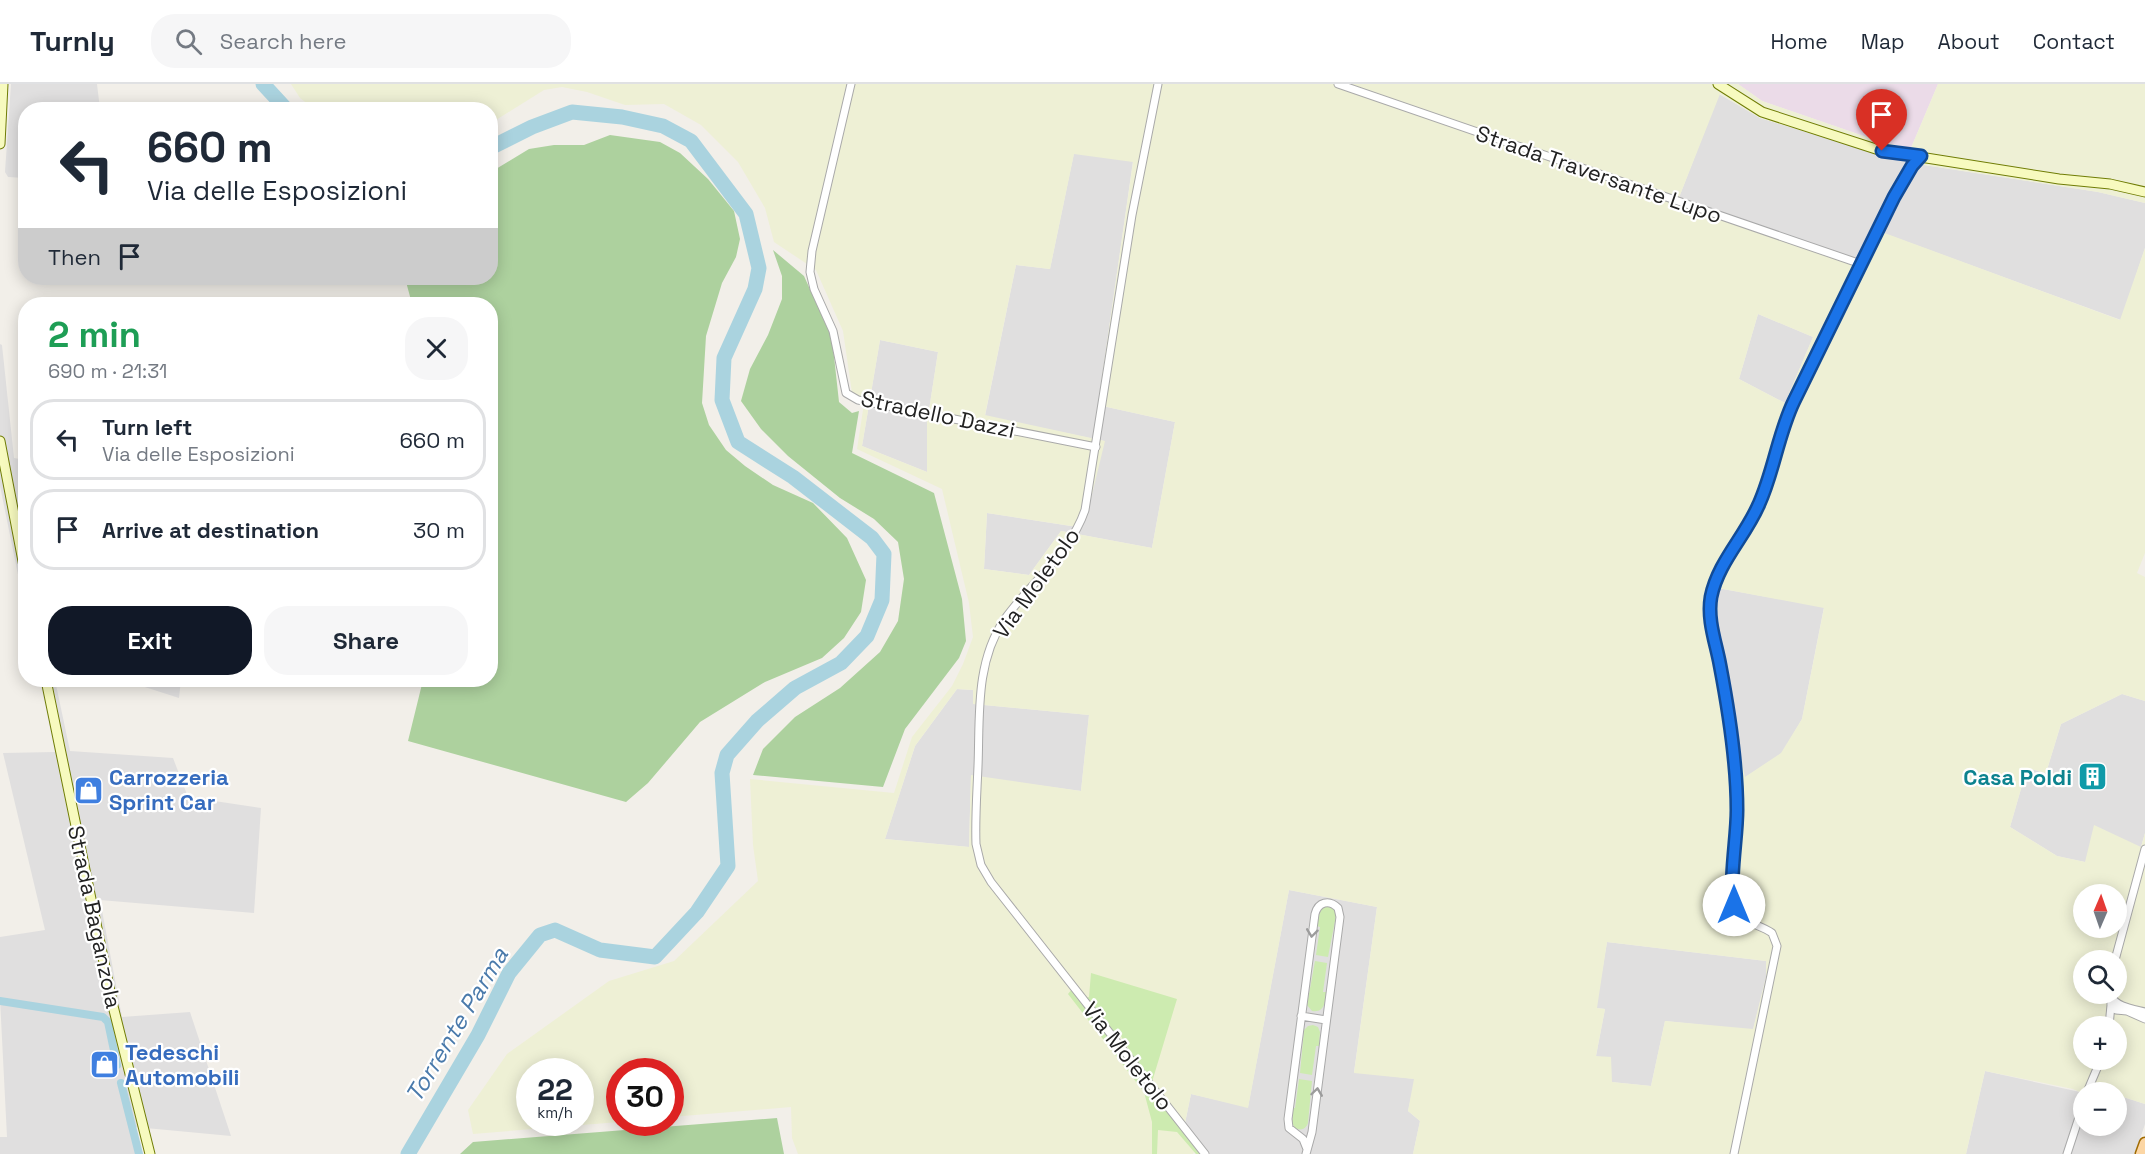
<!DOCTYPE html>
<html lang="en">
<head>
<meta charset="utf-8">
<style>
	body { margin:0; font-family:"Space Grotesk",sans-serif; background:#f6f6f7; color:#1f2937; height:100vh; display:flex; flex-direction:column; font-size:22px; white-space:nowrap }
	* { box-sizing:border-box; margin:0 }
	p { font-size:20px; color:#747a83 }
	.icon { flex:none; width:33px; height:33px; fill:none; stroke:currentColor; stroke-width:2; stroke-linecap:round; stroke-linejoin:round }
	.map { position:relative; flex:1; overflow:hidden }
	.drawer { position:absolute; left:18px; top:213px; width:480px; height:390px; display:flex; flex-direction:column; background:#fff; border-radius:24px; box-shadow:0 3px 15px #0003 }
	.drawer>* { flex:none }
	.guide { position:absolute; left:18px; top:18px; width:480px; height:183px; border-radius:24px; box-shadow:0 3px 15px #0003; background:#fff; color:#1f2937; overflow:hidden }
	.needle { width:39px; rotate:2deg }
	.tools { position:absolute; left:2073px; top:800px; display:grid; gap:12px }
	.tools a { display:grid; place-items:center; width:54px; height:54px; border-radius:50%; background:#fff; box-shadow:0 3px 15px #0003; font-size:30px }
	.speed { position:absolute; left:516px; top:974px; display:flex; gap:12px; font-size:30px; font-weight:700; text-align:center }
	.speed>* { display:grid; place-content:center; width:78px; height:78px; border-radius:50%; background:#fff; box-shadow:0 3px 15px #0003; line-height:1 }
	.speed small { font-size:15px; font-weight:400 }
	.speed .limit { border:9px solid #d22; background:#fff; color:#111 }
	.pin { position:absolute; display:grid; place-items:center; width:51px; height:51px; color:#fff; margin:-62px -26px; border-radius:50% 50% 50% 0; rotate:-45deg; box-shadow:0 0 6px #0007 }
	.pin .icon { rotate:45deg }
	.me { position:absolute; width:66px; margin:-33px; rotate:0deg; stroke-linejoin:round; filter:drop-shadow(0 0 4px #0008) }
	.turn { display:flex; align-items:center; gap:21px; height:126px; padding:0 30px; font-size:27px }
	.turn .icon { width:78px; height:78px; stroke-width:2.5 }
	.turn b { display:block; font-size:42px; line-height:51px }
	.then { display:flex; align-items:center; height:57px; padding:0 30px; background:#0003; gap:12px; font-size:22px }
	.round { display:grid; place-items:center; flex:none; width:63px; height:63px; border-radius:24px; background:#f6f6f7 }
	.headline { display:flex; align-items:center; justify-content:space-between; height:102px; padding:0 30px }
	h1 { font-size:36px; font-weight:700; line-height:45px; color:#1e9e55 }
	.primary-button { display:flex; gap:12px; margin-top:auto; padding:12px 30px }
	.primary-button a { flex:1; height:69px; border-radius:24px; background:#111827; color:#fff; font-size:24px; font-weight:700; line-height:69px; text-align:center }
	.primary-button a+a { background:#f6f6f7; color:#1f2937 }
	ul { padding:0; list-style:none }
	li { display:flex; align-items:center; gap:18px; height:81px; margin:0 12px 9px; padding:0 18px; border:3px solid #e0e1e3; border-radius:24px }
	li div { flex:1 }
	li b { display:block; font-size:22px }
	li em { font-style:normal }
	header { display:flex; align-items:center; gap:36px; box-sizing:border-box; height:84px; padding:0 30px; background:#fff; border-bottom:2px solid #e0e1e3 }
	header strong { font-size:28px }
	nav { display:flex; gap:33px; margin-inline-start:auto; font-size:21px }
	.search { width:420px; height:54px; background:#f6f6f7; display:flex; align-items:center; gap:15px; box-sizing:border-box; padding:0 21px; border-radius:24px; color:#747a83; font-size:22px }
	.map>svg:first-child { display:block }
	.residential { fill:#e0dfdf }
	.industrial { fill:#ebdbe8 }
	.farmland { fill:#eef0d5; fill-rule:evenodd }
	.grass { fill:#cdebb0 }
	.forest { fill:#add19e }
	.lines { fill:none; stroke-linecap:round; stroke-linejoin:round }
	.canal { stroke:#aad3df; stroke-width:8 }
	.river { stroke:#aad3df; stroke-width:15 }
	.street-casing { stroke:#a9a9a9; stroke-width:9 }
	.secondary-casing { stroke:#707d05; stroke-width:11 }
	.primary-casing { stroke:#a06b00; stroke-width:13 }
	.street { stroke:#fff; stroke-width:7 }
	.secondary { stroke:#f7fabf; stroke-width:9 }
	.primary { stroke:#fcd6a4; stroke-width:10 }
	.oneway { stroke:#9c9c9c }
	.route-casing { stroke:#114b97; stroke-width:15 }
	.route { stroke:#1a73e8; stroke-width:10 }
	.labels { text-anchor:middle; stroke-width:4.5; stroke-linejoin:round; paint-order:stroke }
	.street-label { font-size:22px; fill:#222; stroke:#fff }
	.shop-label { font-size:22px; font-weight:bold; fill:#366cbe; stroke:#fff; text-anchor:start }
	.culture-label { font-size:22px; font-weight:bold; fill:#0d838f; stroke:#fff; text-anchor:end }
	.water-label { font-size:24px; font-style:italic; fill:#4a7aab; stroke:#fff }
</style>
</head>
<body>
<header>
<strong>Turnly</strong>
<div class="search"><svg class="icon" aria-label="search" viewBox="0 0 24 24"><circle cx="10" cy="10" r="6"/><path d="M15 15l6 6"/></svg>Search here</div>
<nav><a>Home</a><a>Map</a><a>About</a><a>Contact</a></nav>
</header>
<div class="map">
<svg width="2145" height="1070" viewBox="0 0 2145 1070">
	<rect width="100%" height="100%" fill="#f2efe9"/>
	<path class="residential" d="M11 0H97L100 25 26 26 25 94 8 93 5 88Z
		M1719 10 1760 34 1911 79 2098 108 2145 119V164L2121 236 1872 145 1856 178 1678 116Z
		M1074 69 1133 77 1098 321 1175 338 1152 464 1061 447 1029 491 984 485 987 429 1077 443 1104 357 985 332 1016 181 1050 185Z
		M1758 230 1813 253 1785 319 1739 295Z
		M880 256 938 268 927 339V388L862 362Z
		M0 260 2 261 14 374 25 376V525L0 402Z
		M1717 504 1824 523 1802 635 1782 669 1744 694 1717 554Z
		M40 596H55L70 667 173 674 188 713 261 724 254 829 100 816 122 933 190 928 231 1052 135 1043 142 1070H0V1053H7L0 915V853L45 846 3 669 55 668Z
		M123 596H181L179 614Z
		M957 605 973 606 974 620 1089 631 1081 707 971 692 969 763 885 755 915 662Z
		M2122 610 2145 617V749L2141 763 2085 778 2057 772 2010 743 2027 684 2046 689 2061 640Z
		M1289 806 1377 823 1354 988 1415 995 1408 1027 1420 1037 1413 1070H1209L1185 1039 1191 1010 1248 1023Z
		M1607 858 1766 877V893L1753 946 1665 937 1651 1002 1611 998 1596 972 1605 925 1596 924Z
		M1985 987 2080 1008V1010H2083L2084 1041H2116L2117 1011 2145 1020V1040L2135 1070H1966Z"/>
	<path class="industrial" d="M1738 0H1938L1911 64 1881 58 1762 17Z"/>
	<path class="farmland" d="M291 0H1738L1762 17 1881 58 1911 64 1938 0H2145V119L2098 108 1911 79 1880 71 1760 34 1720 10 1678 116 1856 177 1871 144 2120 236 2145 164V469L2137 489 2145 493V617L2122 610 2061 640 2046 689 2027 684 2010 743 2057 772 2085 778 2094 741 2141 763 2145 749V1020L2117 1011 2116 1008H2106L2093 1004 2092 1008 2080 1010V1008L2073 1005 1985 987 1966 1070H1413L1420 1037 1408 1027 1414 995 1354 989 1377 823 1289 806 1248 1024 1191 1010 1185 1039 1209 1070H1196L1194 1068 1193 1070H798L792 1054 791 1023 671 1033 670 987H620L619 1038 473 1050 468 1026 507 970 609 897 674 877 758 797 753 761 750 695 894 709 912 653 952 602 963 580 973 553 969 519 942 405 857 365 865 313H856L852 309 843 247 816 186 774 158 765 124 738 78 701 41 664 20 625 21 587 8 562 3 544 6 491 39 490 26 314 25 300 14ZM1074 70 1133 78 1098 321 1175 338 1152 464 1061 447 1029 491 984 485 987 429 1078 443 1087 431 1105 357 985 331 1016 181 1050 185ZM1758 230 1813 253 1785 319 1739 295ZM880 256 938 268 927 339V388L862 362ZM1718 504 1824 524 1802 635 1781 669 1745 693 1717 554ZM957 605 973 606V620L1089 631 1081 707 971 691 969 763 885 755 915 662ZM2084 810H2116V843H2084ZM1607 858 1766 877V893L1753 945 1665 937 1651 1002 1612 998 1611 973 1596 972 1605 925 1597 924ZM2084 876H2116V909H2084ZM2084 942H2116V975H2084ZM530 987H580V1038H530Z"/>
	<path class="grass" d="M1327 822 1335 826 1336 832 1328 873 1316 871 1320 843 1317 842C1319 834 1318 825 1327 822Z
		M1315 877 1327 879 1323 908H1326C1325 918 1325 929 1312 927L1307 921Z
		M1091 889 1177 915 1152 998 1135 976 1121 952H1116L1086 914 1089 913Z
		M1072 905 1200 1070H1196L1177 1048 1158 1046 1157 1070H1152V1038L1144 1008 1068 910Z
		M1313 941 1318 943 1320 948 1319 962H1316L1312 991 1300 989 1304 946 1308 942Z
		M1299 995 1312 997 1308 1039C1306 1045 1301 1047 1295 1044L1292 1039 1293 1024H1295Z"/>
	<path class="forest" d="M610 51 660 58 680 69 708 95 734 127 740 155 736 173 722 199 706 252 702 319 709 341 726 366 745 382 773 401 813 419 847 454 866 496 861 528 844 554 822 574 765 598 700 638 648 699 626 718 408 657 423 596H490V220H412L405 194H490L491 88 529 65 554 61H584Z
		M773 166 804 192 832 254 839 318 852 329 859 327 852 369 934 409 962 515 966 557 959 574 905 645 883 703 753 691 763 665 795 633 840 604 880 568 898 537 904 495 898 458 874 435 840 414 788 372 761 345 741 317 750 285 768 251 782 215V192Z
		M777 1034 784 1070H460L473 1058Z"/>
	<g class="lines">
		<path class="canal" d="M0 917 103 933 108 938 117 981
			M121 999 139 1070"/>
		<path class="river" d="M263 0 287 26
			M408 1070 478 951 509 889 540 851 555 846 600 866 655 873 697 828 728 782 722 689 727 671 757 637 795 604 841 579 867 552 882 516 884 470 872 454 793 393 738 358 722 316 724 274 755 205 759 184 746 130 691 57 663 42 622 33 572 28 532 43 490 64"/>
		<defs>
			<path id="street" d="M851 0 812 167 810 188 814 205 833 247 846 309 858 316 1096 363
				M1158 0 1132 131 1085 426C1070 470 1030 499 1004 536 975 579 980 633 978 682 977 708 975 734 976 760L981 781 991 798 1205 1070
				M1338 0 1861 180
				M2115 876 2145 765
				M2111 911C2115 923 2133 925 2145 928
				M2111 920 2116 926 2127 927 2145 935
				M1301 932 1326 936
				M2109 942 2111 921
				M2087 1008 2101 975
				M1306 1070 1312 1048 1340 833 1338 824C1329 815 1318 818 1315 830L1288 1035 1289 1044 1303 1055 1307 1065
				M1734 1070 1777 862 1772 849C1758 839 1740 840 1734 821L1737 738 1736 690 1721 587 1711 538V518L1714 501 1722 483 1759 421 1783 342 1794 317 1894 113 1912 82 1921 71
				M2067 1070 2084 1018"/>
			<path id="secondary" d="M1718 0 1762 28 1882 67 2059 95 2110 100 2145 108
				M0 60 3 0
				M0 357 26 493
				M46 596 113 922 150 1070"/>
			<path id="primary" d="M2141 1070 2145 1059"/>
		</defs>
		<use href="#street" class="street-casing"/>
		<use href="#secondary" class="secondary-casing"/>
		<use href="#primary" class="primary-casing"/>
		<use href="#street" class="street"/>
		<use href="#secondary" class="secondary"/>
		<use href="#primary" class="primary"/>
	</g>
	<defs><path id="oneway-chevron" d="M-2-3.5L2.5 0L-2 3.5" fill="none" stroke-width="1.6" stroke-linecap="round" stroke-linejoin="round" transform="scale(1.5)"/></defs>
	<g class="oneway">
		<use href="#oneway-chevron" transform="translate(1312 849) rotate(97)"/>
		<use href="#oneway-chevron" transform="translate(1317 1008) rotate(-82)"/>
	</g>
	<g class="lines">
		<defs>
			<path id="route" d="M1734 821C1729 793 1737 755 1737 726 1737 677 1729 628 1720 581 1716 559 1707 536 1711 513 1718 478 1745 453 1759 420 1774 387 1778 350 1794 317L1894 113 1912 82 1921 72 1882 67"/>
		</defs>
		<use href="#route" class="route-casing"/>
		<use href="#route" class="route"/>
	</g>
	<defs>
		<symbol id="building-square" viewBox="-11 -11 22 22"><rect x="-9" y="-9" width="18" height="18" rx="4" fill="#0f9aa8" stroke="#fff"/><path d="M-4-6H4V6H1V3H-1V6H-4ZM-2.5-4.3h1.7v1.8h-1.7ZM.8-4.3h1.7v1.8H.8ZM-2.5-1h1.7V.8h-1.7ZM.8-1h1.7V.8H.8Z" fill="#fff"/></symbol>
		<symbol id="shop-square" viewBox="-11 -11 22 22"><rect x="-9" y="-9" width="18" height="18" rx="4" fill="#3f7fe0" stroke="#fff"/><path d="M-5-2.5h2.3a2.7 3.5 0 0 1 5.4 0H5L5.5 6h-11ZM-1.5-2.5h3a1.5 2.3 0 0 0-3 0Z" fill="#fff"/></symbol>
	</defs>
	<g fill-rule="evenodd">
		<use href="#building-square" x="2076" y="676" width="33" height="33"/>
		<use href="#shop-square" x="72" y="690" width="33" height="33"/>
		<use href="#shop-square" x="88" y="964" width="33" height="33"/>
	</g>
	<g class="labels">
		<g class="street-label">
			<text transform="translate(1599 90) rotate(19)" y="8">Strada Traversante Lupo</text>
			<text transform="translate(938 330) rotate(12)" y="8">Stradello Dazzi</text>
			<text transform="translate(1036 499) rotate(-54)" y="8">Via Moletolo</text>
			<text transform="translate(95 833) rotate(78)" y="8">Strada Baganzola</text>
			<text transform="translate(1128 972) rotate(52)" y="8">Via Moletolo</text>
		</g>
		<g class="shop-label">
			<text x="109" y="701">Carrozzeria<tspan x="109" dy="25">Sprint Car</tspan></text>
			<text x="125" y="976">Tedeschi<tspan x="125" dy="25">Automobili</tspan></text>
		</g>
		<g class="culture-label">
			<text x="2072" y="701">Casa Poldi</text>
		</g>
		<g class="water-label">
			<text transform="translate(457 941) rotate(-59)" y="8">Torrente Parma</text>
		</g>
	</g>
</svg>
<div class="tools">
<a><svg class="needle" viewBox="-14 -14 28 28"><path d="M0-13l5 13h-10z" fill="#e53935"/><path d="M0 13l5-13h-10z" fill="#747a83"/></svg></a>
<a><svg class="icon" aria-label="search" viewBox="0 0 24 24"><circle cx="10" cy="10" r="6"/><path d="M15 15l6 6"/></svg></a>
<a>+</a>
<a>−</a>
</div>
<div class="speed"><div>22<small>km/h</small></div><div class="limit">30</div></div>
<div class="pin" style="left:1882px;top:67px;background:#d93025"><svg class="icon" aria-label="arrive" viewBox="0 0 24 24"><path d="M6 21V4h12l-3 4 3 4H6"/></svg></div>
<svg class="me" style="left:1734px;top:821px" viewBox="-20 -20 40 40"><circle r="19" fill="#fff"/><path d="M0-13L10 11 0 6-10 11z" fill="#1a73e8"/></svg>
<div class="guide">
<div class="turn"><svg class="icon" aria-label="left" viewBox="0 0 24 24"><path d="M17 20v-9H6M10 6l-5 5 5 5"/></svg><div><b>660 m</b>Via delle Esposizioni</div></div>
<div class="then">Then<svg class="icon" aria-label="arrive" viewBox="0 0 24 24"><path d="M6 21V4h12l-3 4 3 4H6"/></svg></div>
</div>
<section class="drawer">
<div class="headline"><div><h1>2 min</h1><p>690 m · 21:31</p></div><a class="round"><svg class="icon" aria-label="close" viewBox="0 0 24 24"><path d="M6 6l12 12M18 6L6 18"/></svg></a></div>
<ul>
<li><svg class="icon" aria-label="left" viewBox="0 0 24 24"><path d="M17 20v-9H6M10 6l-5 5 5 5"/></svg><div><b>Turn left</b><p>Via delle Esposizioni</p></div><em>660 m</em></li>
<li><svg class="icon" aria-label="arrive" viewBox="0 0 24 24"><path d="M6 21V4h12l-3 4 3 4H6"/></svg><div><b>Arrive at destination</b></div><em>30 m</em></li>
</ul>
<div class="primary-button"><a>Exit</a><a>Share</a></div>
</section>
</div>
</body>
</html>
